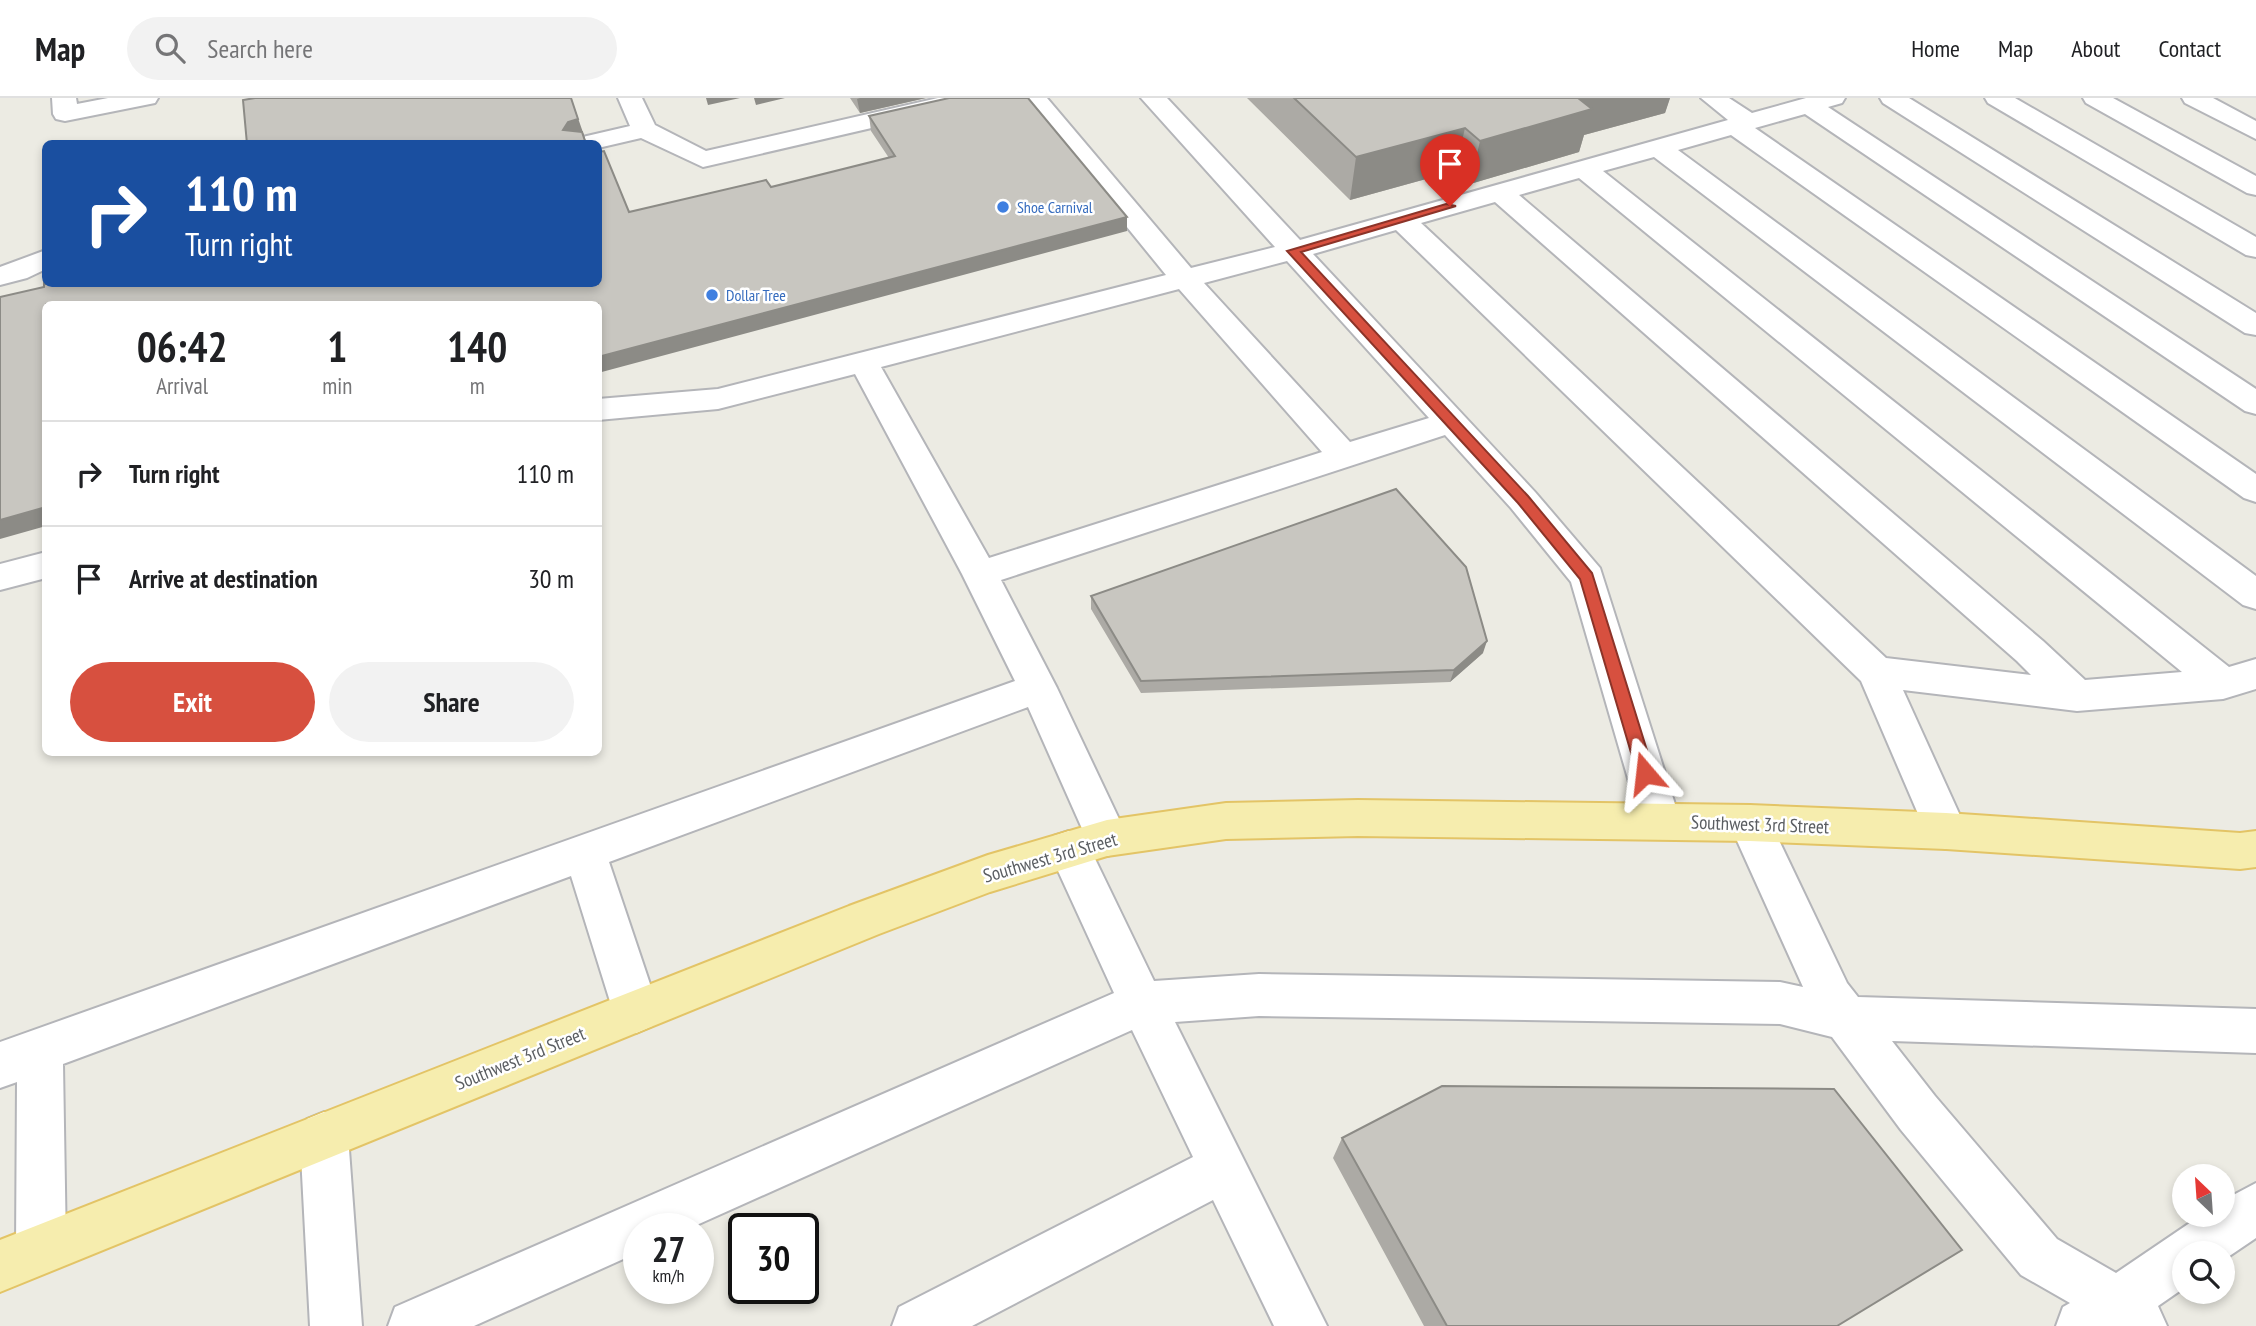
<!DOCTYPE html>
<html lang="en">
<head>
<meta charset="utf-8">
<style>
	body { margin:0; font-family:"PT Sans Narrow",sans-serif; background:#f2f2f2; color:#202124; height:100vh; display:flex; flex-direction:column; font-size:26px; white-space:nowrap }
	* { box-sizing:border-box; margin:0 }
	p { font-size:23px; color:#757577 }
	.icon { flex:none; width:38px; height:38px; fill:none; stroke:currentColor; stroke-width:2; stroke-linecap:round; stroke-linejoin:round }
	.map { position:relative; flex:1; overflow:hidden }
	.side { position:absolute; left:42px; top:203px; width:560px; height:455px; display:flex; flex-direction:column; background:#fff; border-radius:10px; box-shadow:0 4px 10px #0003 }
	.side>* { flex:none }
	.banner { position:absolute; left:42px; top:42px; width:560px; height:147px; border-radius:10px; box-shadow:0 4px 10px #0003; background:#1a4fa0; color:#fff; overflow:hidden }
	.needle { width:46px; rotate:335deg }
	.tools { position:absolute; left:2172px; top:1066px; display:grid; gap:14px }
	.tools a { display:grid; place-items:center; width:63px; height:63px; border-radius:50%; background:#fff; box-shadow:0 4px 10px #0003; font-size:35px }
	.speed { position:absolute; left:623px; top:1115px; display:flex; gap:14px; font-size:35px; font-weight:700; text-align:center }
	.speed>* { display:grid; place-content:center; width:91px; height:91px; border-radius:50%; background:#fff; box-shadow:0 4px 10px #0003; line-height:1 }
	.speed small { font-size:18px; font-weight:400 }
	.speed .limit { border:4px solid #111; border-radius:10px; background:#fff; color:#111 }
	.pin { position:absolute; display:grid; place-items:center; width:60px; height:60px; color:#fff; margin:-72px -30px; border-radius:50% 50% 50% 0; rotate:-45deg; box-shadow:0 0 7px #0007 }
	.pin .icon { rotate:45deg }
	.me { position:absolute; width:77px; margin:-38px; rotate:343deg; stroke-linejoin:round; filter:drop-shadow(0 0 5px #0008) }
	.turn { display:flex; align-items:center; gap:24px; height:147px; padding:0 28px; font-size:32px }
	.turn .icon { width:91px; height:91px; stroke-width:2.5 }
	.turn b { display:block; font-size:49px; line-height:60px }
	.eta { display:flex; justify-content:space-evenly; align-items:center; height:119px; text-align:center }
	.eta b { font-size:42px; font-weight:600; line-height:49px }
	.button { display:flex; gap:14px; margin-top:auto; padding:14px 28px }
	.button a { flex:1; height:80px; border-radius:42px; background:#d7503f; color:#fff; font-size:28px; font-weight:600; line-height:80px; text-align:center }
	.button a+a { background:#f2f2f2; color:#202124 }
	ul { padding:0; list-style:none }
	li { display:flex; align-items:center; gap:21px; height:105px; padding:0 28px; border-top:2px solid #e0e0e0 }
	li div { flex:1 }
	li b { display:block; font-size:26px }
	li em { font-style:normal }
	header { display:flex; align-items:center; gap:42px; box-sizing:border-box; height:98px; padding:0 35px; background:#fff; border-bottom:2px solid #e0e0e0 }
	header strong { font-size:33px }
	nav { display:flex; gap:38px; margin-inline-start:auto; font-size:24px }
	.search { width:490px; height:63px; background:#f2f2f2; display:flex; align-items:center; gap:18px; box-sizing:border-box; padding:0 24px; border-radius:38px; color:#757577; font-size:26px }
	.map>svg:first-child { display:block }
	.lines { fill:none; stroke-linecap:round; stroke-linejoin:round }
	.minor-casing { stroke:#b4b5b9; stroke-width:4 }
	.major-casing { stroke:#e3c466; stroke-width:4 }
	.minor { fill:#fff; fill-rule:evenodd }
	.major { fill:#f6edae; fill-rule:evenodd }
	.wall { fill:#acaaa5 }
	.shaded-wall { fill:#8c8b86 }
	.building { fill:#c8c6c0; stroke:#8c8b86; stroke-width:2 }
	.route { fill:#d7503f; stroke:#8c3429; stroke-width:2 }
	.shop-dot { fill:#3f7fe0; stroke:#fff; stroke-width:2.5 }
	.labels { text-anchor:middle; stroke-width:5; stroke-linejoin:round; paint-order:stroke }
	.far-shop-label { font-size:16px; fill:#366cbe; stroke:#fff; text-anchor:start }
	.street-label { font-size:19px; fill:#5b5e62; stroke:#fff }
</style>
</head>
<body>
<header>
<strong>Map</strong>
<div class="search"><svg class="icon" aria-label="search" viewBox="0 0 24 24"><circle cx="10" cy="10" r="6"/><path d="M15 15l6 6"/></svg>Search here</div>
<nav><a>Home</a><a>Map</a><a>About</a><a>Contact</a></nav>
</header>
<div class="map">
<svg width="2256" height="1228" viewBox="0 0 2256 1228">
	<rect width="100%" height="100%" fill="#ecebe3"/>
	<g class="lines">
		<defs>
			<path id="minor" d="M52 0H76L77 6 108 0H158L155 5 65 23 56 21 53 16Z
				M618 0H642L655 27 706 53 938 0H983L980 5 971 7 703 69 641 40 598 50V46H571L574 41 630 28Z
				M1022 0H1047L1191 170 1275 149 1141 0H1167L1300 142 1728 22 1701 0H1729L1752 15 1806 0H1845L1842 5 1828 9 2256 291V316L2245 313 1805 16 1755 30 2256 376V404L2244 400 1731 37 1678 52 2256 478V511L2243 507 1654 59 1603 73 2229 569 2256 561V591L2223 601 2077 613 1903 592 1967 733 1961 746 1946 751 1931 746 1861 583 1396 132 1313 156 1535 394 1600 470 1680 722 1674 734 1660 740 1646 734 1640 722 1571 484 1511 410 1445 337 1001 482 1057 590 1128 740 1122 753 1107 758 1092 753 1028 609 609 764 659 913 652 928 636 935 620 928 613 913 571 778 63 966 66 1151 59 1169 41 1176 23 1169 16 1151 17 984 0 990V944L1015 583 962 476 855 276 718 311 598 322V301L718 291 1166 177ZM1579 80 2182 574 2085 582 2043 543 1519 97ZM1495 104 2017 563 2031 577 1886 560 1421 125ZM1287 163 1429 320 1350 344 1204 185ZM1179 191 1322 354 989 460 881 269Z
				M1880 0H1909L2256 215V237L2245 235 1883 5Z
				M1985 0H2015L2256 139V159L2246 157 1988 5Z
				M2083 0H2113L2256 78V97L2247 95 2086 5Z
				M2182 0H2213L2256 23V41L2185 5Z
				M46 152V171L27 180 0 187V169Z
				M46 454V480L0 492V466Z
				M1750 707 1765 713 1847 885 1858 899 2256 911V955L1892 943 1935 998 2057 1141 2116 1175 2203 1116H2222V1103L2256 1085V1140L2222 1163V1155H2184V1190L2158 1208 2167 1228H2056L2063 1209 2070 1205 2021 1177 1901 1032 1832 939 1780 926 1259 918 1175 924 1327 1228H1274L1213 1102 972 1228H892L899 1209 1193 1059 1132 932 690 1130H639V1154L474 1228H388L395 1209 1114 895 1048 751 1054 738 1069 733 1084 738 1154 883 1259 876 1780 884 1803 889 1729 725 1735 713Z
				M324 1014 341 1021 348 1038 362 1228H310L300 1038 307 1021Z"/>
			<path id="major" d="M1358 702 1750 707 1946 715 2240 735 2256 733V769L2240 771 1946 751 1750 743 1358 738 1226 741 1107 758 990 794 879 836 0 1194V1142L849 808 988 757 1107 722 1226 705Z"/>
		</defs>
		<use href="#minor" class="minor-casing"/>
		<use href="#major" class="major-casing"/>
		<use href="#minor" class="minor"/>
		<use href="#major" class="major"/>
	</g>
	<path class="wall" d="M850 0H926L860 15Z
		M1247 0H1670L1665 15 1584 37 1579 54 1470 86 1455 73 1350 102Z
		M869 18 1127 133 629 114 771 89 889 60 871 33Z
		M1091 498 1483 555 1450 584 1141 595 1091 511Z
		M1342 1040 1837 1228H1424L1333 1060Z"/>
	<path class="shaded-wall" d="M571 0 587 46 563 32 568 24Z
		M706 0H740L708 7Z
		M754 0H785L756 7Z
		M860 0H926L860 15 857 1Z
		M1577 0H1670L1665 15 1584 37 1579 54 1470 86 1480 43Z
		M1465 30 1455 73 1350 102 1356 59Z
		M1127 119V133L598 275V259Z
		M46 409V428L0 441V422Z
		M1487 543 1483 555 1450 584 1454 572Z"/>
	<path class="building" d="M255 0H571L578 21 568 24 563 32 582 34 586 46H247L243 2Z
		M949 0H1028L1127 119 598 259V206H46V409L0 422V199L44 189V184L46 183V186H598V54L604 53 629 114 766 82 771 89 895 58 869 18Z
		M1294 0H1578L1592 11 1480 43 1465 30 1356 59Z
		M1396 391 1466 469 1487 543 1454 572 1141 583 1091 498Z
		M1442 988 1834 991 1962 1152 1837 1228H1447L1342 1040Z"/>
	<path class="route" d="M1446 106 1456 108 1301 154 1528 398 1592 475 1654 675 1651 680H1640L1637 675 1580 481 1518 405 1287 153Z"/>
	<g class="shop-dot">
		<circle cx="1003" cy="109" r="7"/>
		<circle cx="712" cy="197" r="7"/>
	</g>
	<g class="labels">
		<g class="far-shop-label">
			<text x="1017" y="115">Shoe Carnival</text>
			<text x="726" y="203">Dollar Tree</text>
		</g>
		<g class="street-label">
			<text transform="translate(1760 726) rotate(2)" y="7">Southwest 3rd Street</text>
			<text transform="translate(1050 759) rotate(-16)" y="7">Southwest 3rd Street</text>
			<text transform="translate(520 960) rotate(-22)" y="7">Southwest 3rd Street</text>
		</g>
	</g>
</svg>
<div class="tools">
<a><svg class="needle" viewBox="-14 -14 28 28"><path d="M0-13l5 13h-10z" fill="#e53935"/><path d="M0 13l5-13h-10z" fill="#757577"/></svg></a>
<a><svg class="icon" aria-label="search" viewBox="0 0 24 24"><circle cx="10" cy="10" r="6"/><path d="M15 15l6 6"/></svg></a>
</div>
<div class="speed"><div>27<small>km/h</small></div><div class="limit">30</div></div>
<div class="pin" style="left:1450px;top:108px;background:#d93025"><svg class="icon" aria-label="arrive" viewBox="0 0 24 24"><path d="M6 21V4h12l-3 4 3 4H6"/></svg></div>
<svg class="me" style="left:1645px;top:675px" viewBox="-20 -20 40 40"><path d="M0-17L14 15 0 8-14 15z" fill="#d7503f" stroke="#fff" stroke-width="4"/></svg>
<div class="banner">
<div class="turn"><svg class="icon" aria-label="right" viewBox="0 0 24 24"><path d="M7 20v-9h11M14 6l5 5-5 5"/></svg><div><b>110 m</b>Turn right</div></div>
</div>
<section class="side">
<div class="eta">
<div><b>06:42</b><p>Arrival</p></div>
<div><b>1</b><p>min</p></div>
<div><b>140</b><p>m</p></div>
</div>
<ul>
<li><svg class="icon" aria-label="right" viewBox="0 0 24 24"><path d="M7 20v-9h11M14 6l5 5-5 5"/></svg><div><b>Turn right</b></div><em>110 m</em></li>
<li><svg class="icon" aria-label="arrive" viewBox="0 0 24 24"><path d="M6 21V4h12l-3 4 3 4H6"/></svg><div><b>Arrive at destination</b></div><em>30 m</em></li>
</ul>
<div class="button"><a>Exit</a><a>Share</a></div>
</section>
</div>
</body>
</html>
